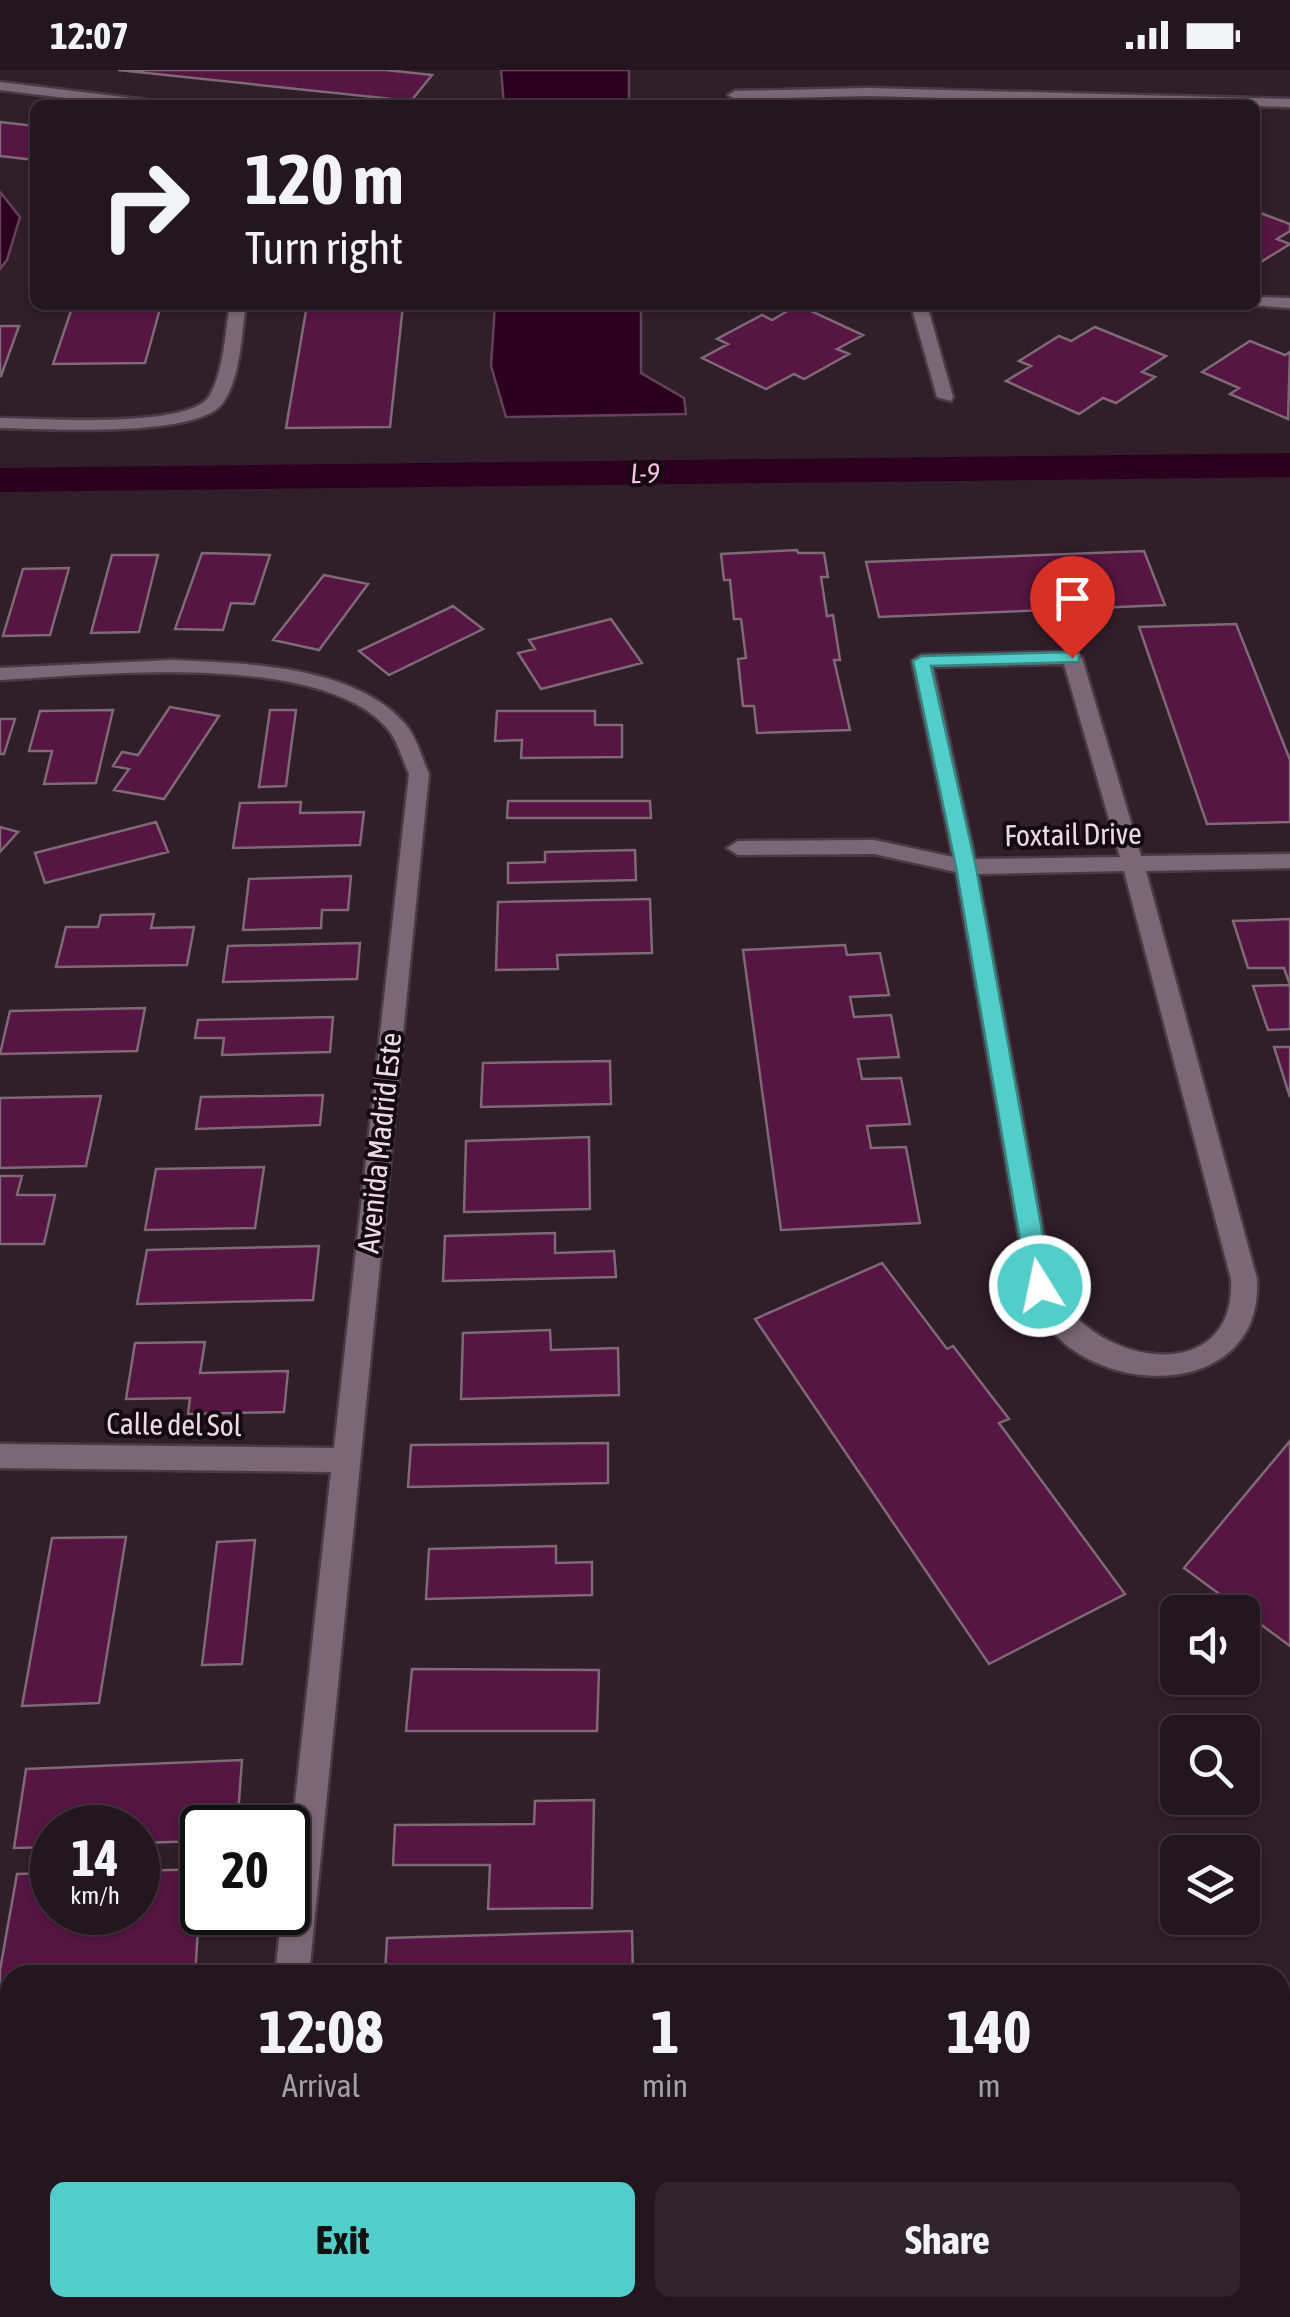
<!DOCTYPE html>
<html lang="en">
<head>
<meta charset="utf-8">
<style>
	body { margin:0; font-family:"Asap Condensed",sans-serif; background:#30232c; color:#f1f3f6; height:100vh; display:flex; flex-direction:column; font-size:38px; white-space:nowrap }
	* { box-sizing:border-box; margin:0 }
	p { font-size:32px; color:#a39fa4 }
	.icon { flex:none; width:55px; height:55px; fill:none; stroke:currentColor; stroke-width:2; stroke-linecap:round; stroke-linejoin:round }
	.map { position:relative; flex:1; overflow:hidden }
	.side { position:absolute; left:0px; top:1895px; width:1290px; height:352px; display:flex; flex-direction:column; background:#24161f; border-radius:30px 30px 0 0; box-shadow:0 2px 8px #0004,0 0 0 2px #41353d }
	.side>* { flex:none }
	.guide { position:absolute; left:30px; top:30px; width:1230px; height:210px; border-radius:15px; box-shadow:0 2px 8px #0004,0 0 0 2px #41353d; background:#24161f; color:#f1f3f6; overflow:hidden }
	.controls { position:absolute; left:1160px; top:1525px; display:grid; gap:20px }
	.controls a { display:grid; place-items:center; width:100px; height:100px; border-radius:15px; background:#24161f; box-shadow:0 2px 8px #0004,0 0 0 2px #41353d; font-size:50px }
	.speed { position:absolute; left:30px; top:1735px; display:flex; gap:20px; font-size:50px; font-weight:700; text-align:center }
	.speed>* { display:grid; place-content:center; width:130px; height:130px; border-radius:50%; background:#24161f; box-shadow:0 2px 8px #0004,0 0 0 2px #41353d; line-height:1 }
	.speed small { font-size:25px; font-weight:400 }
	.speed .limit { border:5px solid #111; border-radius:15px; background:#fff; color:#111 }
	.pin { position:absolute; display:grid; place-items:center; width:85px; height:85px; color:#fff; margin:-102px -42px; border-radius:50% 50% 50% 0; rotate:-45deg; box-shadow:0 0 10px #0007 }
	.pin .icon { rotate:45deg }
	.me { position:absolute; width:110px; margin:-55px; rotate:350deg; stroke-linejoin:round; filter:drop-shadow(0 0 8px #0008) }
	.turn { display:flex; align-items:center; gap:35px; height:210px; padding:0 50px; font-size:45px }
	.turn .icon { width:130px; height:130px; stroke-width:2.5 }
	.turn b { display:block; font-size:70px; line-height:85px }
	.eta { display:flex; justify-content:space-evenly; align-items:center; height:170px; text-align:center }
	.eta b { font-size:60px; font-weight:700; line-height:70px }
	.button { display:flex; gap:20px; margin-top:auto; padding:20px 50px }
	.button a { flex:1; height:115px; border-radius:15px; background:#53cdc9; color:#111; font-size:40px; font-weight:700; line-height:115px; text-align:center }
	.button a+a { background:#30232c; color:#f1f3f6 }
	.status { display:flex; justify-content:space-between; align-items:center; height:70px; padding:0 50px; background:#24161f; direction:ltr }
	.status svg { height:28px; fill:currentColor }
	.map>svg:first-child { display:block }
	.water { fill:#2c001f; stroke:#64425a; stroke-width:2.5 }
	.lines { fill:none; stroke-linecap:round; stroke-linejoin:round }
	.canal { fill:#2c001f; fill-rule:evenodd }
	.building { fill:#561543; stroke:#7e6975; stroke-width:2.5 }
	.minor-casing { stroke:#493b44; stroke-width:5 }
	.minor { fill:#7c6874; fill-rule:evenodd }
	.route { fill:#53cdc9; stroke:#368583; stroke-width:2.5 }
	.labels { text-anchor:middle; stroke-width:8; stroke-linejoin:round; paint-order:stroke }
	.far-water-label { font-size:28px; font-style:italic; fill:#fbbfe3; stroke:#130b10 }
	.street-label { font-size:30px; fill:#e7dbe2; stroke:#130b10 }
</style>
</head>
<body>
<div class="status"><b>12:07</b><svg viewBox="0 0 49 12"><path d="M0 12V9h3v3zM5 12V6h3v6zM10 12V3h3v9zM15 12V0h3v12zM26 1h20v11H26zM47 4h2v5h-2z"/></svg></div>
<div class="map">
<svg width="1290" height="2247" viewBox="0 0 1290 2247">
	<rect width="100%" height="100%" fill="#301e29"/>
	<path class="water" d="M501 0H629V35H504Z
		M0 122 20 147 7 190 0 199Z
		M495 235H641V303L684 328 686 344 506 347 491 296Z"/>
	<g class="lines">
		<path class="canal" d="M1290 383V407L0 422V398Z"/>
	</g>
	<path class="building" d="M118 0H386L432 5 411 31Z
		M0 52 35 56V90L0 86Z
		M1255 141 1290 154V161L1277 169 1290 174 1256 195Z
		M73 235H161L145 293 53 294Z
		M307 235H403L390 357 286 358Z
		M798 235 863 265 837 279 849 284 804 309 794 304 766 319 702 288 728 274 717 269 762 245 772 250Z
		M0 256H19L1 306H0Z
		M1095 257 1166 286 1142 302 1155 307 1116 333 1103 328 1079 344 1006 311 1031 296 1019 291 1059 266 1071 271Z
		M1250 271 1285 285 1290 282 1288 349 1230 324 1239 318 1202 302Z
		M797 480 798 483H824L828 507H821L827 546 833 545 840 590H834L850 660 757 663 754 636H743L738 589 746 588 741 549H734L730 510H724L721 484Z
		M1144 481 1165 535 879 547 866 492Z
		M202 483 270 485 254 534 231 533 223 560 175 559Z
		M112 485H158L139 562 91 563Z
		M69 498 50 565 3 566 23 499Z
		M324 505 368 514 319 580 273 570Z
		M453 536 483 559 389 605 359 581Z
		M611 549 642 593 541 619 518 583 535 579 529 570Z
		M1236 554 1290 690V752L1207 754 1139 557Z
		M170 637 219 646 164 729 114 720 129 699 113 696 122 682 138 685Z
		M113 640 96 713 44 714 52 681H29L40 641Z
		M270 640H296L286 716 259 717Z
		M497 641H595V655H622V687L521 688 522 670 495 671Z
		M0 649H15L4 684H0Z
		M508 731H650L651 748H507Z
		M301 732 300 743 364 742 360 775 233 778 240 733Z
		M156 752 168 782 45 813 35 783Z
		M0 757 18 762 0 782Z
		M635 780 636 810 508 813V793L545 792V782Z
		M351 806 348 840H322L321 858 243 860 249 809Z
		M650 829 652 883 557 885 558 899 496 900 498 832Z
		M154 844 151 858 194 857 187 895 56 897 66 857H98L101 845Z
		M1290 849V915L1284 898H1248L1233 851Z
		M360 873 357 909 223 912 228 876Z
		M845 875 847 885 880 883 889 925 850 927 854 947 891 945 899 987 858 989 862 1009 901 1008 910 1054 867 1056 871 1078 906 1077 920 1153 781 1160 743 880Z
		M1290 915V959L1268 960 1253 916Z
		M145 938 137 981 0 984 10 941Z
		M333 947 330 982 222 985 224 968H195L198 950Z
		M1274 977H1290V1027Z
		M610 991 611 1034 481 1037 483 993Z
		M323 1025 320 1055 196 1059 201 1027Z
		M101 1026 86 1096 0 1098V1028Z
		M589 1067 590 1139 464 1142 466 1071Z
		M264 1097 255 1158 145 1160 156 1099Z
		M0 1106H22L17 1125H55L44 1174H0Z
		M555 1163V1183L614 1181 616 1207 443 1211 445 1166Z
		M319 1176 313 1230 137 1234 147 1180Z
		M882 1193 947 1279 953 1276 1009 1349 999 1353 1125 1524 989 1594 755 1249Z
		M550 1260 551 1280 618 1278 619 1325 461 1329 463 1263Z
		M205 1272 200 1303 288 1301 284 1342 188 1344 190 1328 126 1329 135 1273Z
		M1290 1371V1576L1184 1498Z
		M608 1373V1413L408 1417 411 1375Z
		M126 1467 99 1633 22 1636 52 1468Z
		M255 1470 242 1594 202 1595 217 1472Z
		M556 1476V1493L592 1492V1525L426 1529 429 1479Z
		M412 1599 599 1600 597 1661H406Z
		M242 1690 237 1758H202V1771L138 1773V1758H52V1777L14 1778 26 1699Z
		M594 1730 592 1838 488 1839 490 1795H393L395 1755 534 1754 535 1731Z
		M202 1799 195 1905H10V1924L0 1925V1900L17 1804 52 1803V1842H138V1801Z
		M632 1861 633 1905H385L387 1868Z
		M0 1958H10V2091L0 2092Z
		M10 2129V2238H144L143 2247H0V2130Z
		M359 2238H577V2247H358Z"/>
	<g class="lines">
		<defs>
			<path id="minor" d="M0 12 155 31 162 35H122L0 20Z
				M869 18 1290 29V37L869 26 735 29 728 25 735 21Z
				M1255 227 1290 228V238L1249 235H1255Z
				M230 235H246C241 264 241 309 222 334 196 368 44 359 0 358V348C38 348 191 360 210 325 224 299 225 263 230 235Z
				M911 235H927L953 327 951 331 937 327Z
				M1072 582 1082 588 1141 786 1290 784V798L1146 801 1257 1209C1263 1317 1131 1329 1064 1273 1047 1258 1036 1236 1027 1215L956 802 874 784 738 785 727 778 738 771 874 770 953 787 912 591 922 585ZM1064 594 1120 787 975 789 933 597ZM1124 801 1231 1209C1237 1319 1092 1298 1053 1215L978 804Z
				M172 590C243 593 356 595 406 655 417 668 422 689 429 704L309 1905H275L282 1842H288V1796L331 1402 0 1398V1374L334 1378 409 704C403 691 398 673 390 662 326 579 95 605 0 610V598Z
				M231 2238H267L264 2247H228Z"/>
		</defs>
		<use href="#minor" class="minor-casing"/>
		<use href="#minor" class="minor"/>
	</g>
	<path class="route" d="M1072 582 1079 584V592L931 596 976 797 1052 1216 1048 1222H1032L1028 1216 956 797 913 591 922 586Z"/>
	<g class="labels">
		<g class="far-water-label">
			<text transform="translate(645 403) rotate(-1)" y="10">L-9</text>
		</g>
		<g class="street-label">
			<text transform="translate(1073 765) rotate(-1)" y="10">Foxtail Drive</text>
			<text transform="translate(380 1073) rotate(-84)" y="10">Avenida Madrid Este</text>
			<text transform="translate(174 1355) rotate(1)" y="10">Calle del Sol</text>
		</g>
	</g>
</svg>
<div class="controls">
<a><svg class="icon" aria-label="sound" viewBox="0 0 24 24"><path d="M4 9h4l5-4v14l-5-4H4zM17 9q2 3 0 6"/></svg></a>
<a><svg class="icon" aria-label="search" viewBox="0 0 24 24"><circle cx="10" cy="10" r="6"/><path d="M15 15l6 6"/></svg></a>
<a><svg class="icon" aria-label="layers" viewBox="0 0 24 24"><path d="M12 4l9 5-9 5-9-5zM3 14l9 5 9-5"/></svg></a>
</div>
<div class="speed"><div>14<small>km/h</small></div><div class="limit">20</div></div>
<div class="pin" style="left:1072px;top:588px;background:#d93025"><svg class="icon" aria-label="arrive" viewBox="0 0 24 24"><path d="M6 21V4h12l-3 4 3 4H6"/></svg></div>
<svg class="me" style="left:1040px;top:1216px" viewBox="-20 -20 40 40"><circle r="17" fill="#53cdc9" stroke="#fff" stroke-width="3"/><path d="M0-11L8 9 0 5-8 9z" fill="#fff"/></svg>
<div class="guide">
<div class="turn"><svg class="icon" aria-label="right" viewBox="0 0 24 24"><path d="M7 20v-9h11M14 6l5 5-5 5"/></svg><div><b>120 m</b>Turn right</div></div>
</div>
<section class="side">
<div class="eta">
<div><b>12:08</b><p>Arrival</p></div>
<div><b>1</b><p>min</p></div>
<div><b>140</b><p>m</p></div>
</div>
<div class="button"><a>Exit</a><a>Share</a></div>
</section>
</div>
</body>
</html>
